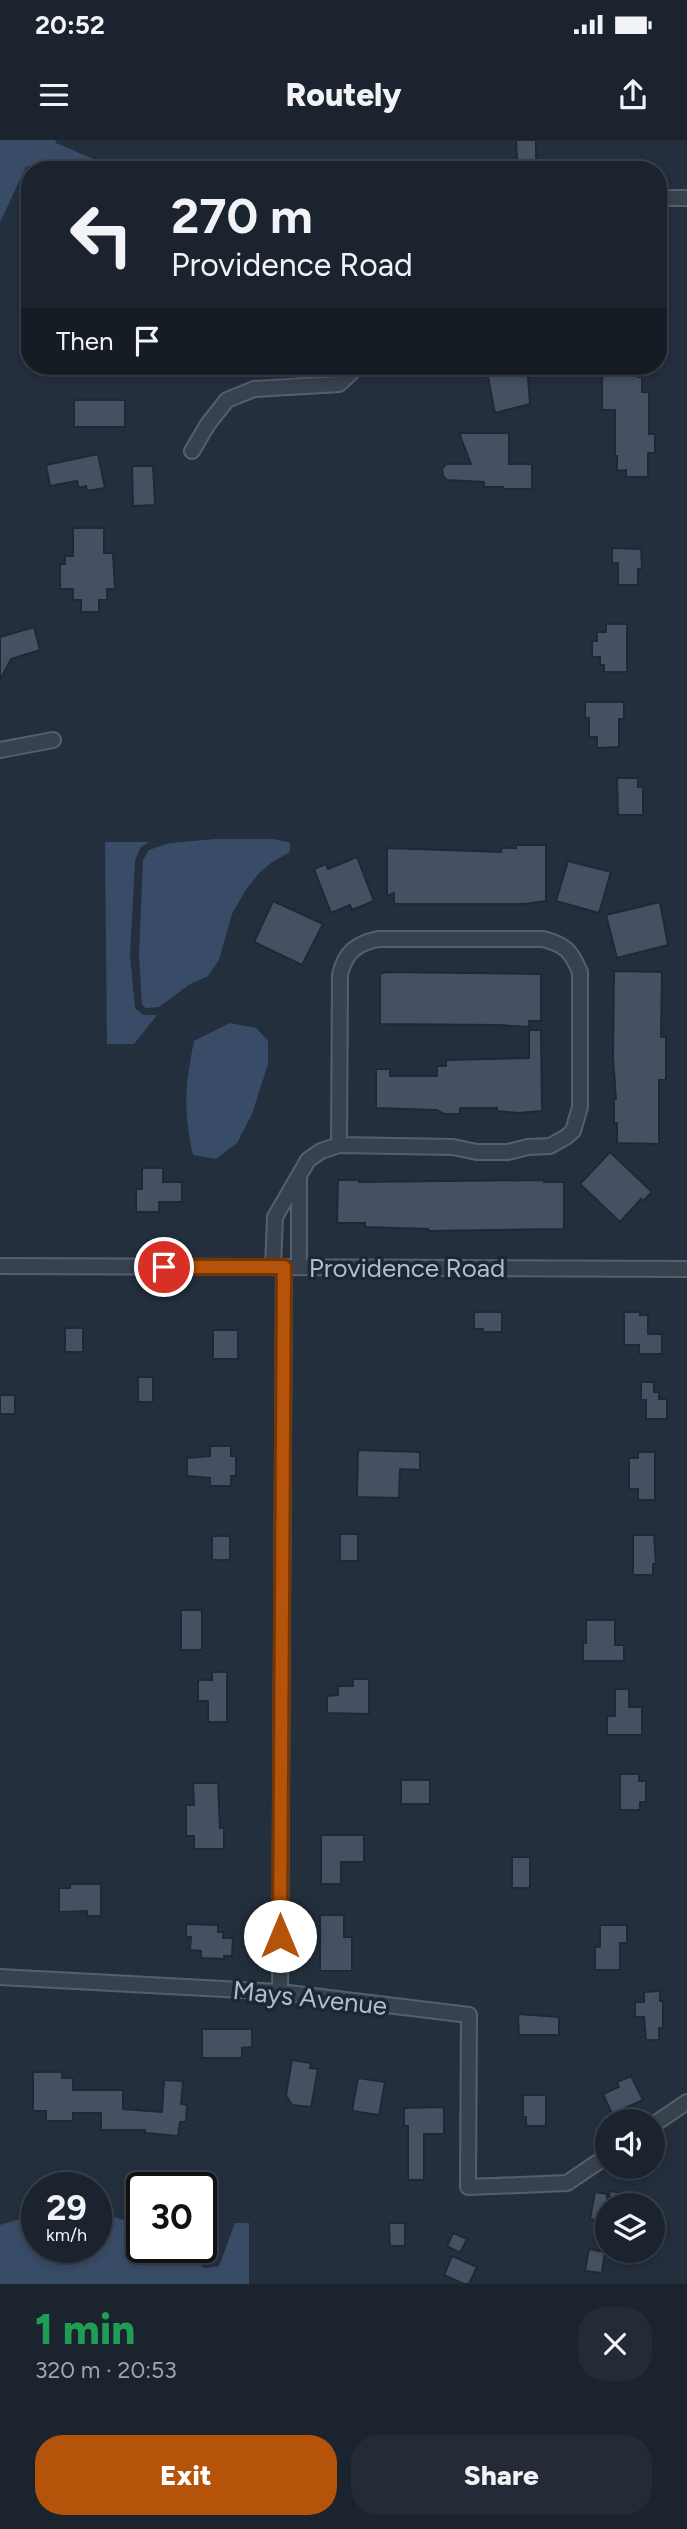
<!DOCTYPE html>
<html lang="en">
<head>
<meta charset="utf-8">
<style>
	body { margin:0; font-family:Figtree,sans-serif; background:#242b36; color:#f1f3f6; height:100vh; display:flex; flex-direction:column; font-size:26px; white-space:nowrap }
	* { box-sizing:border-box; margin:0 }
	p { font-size:23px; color:#a0a4aa }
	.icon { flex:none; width:38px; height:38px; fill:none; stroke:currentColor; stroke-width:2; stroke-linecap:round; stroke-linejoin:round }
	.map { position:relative; height:2144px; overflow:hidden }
	.details { display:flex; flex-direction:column; background:#1b232e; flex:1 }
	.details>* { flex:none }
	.guide { position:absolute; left:21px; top:21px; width:646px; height:214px; border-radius:28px; box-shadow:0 4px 10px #0003,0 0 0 2px #39404a; background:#1b232e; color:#f1f3f6; overflow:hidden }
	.tools { position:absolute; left:595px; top:1969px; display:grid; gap:14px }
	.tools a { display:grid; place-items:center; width:70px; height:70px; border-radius:50%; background:#1b232e; box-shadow:0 4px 10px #0003,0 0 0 2px #39404a; font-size:35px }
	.speed { position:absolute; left:21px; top:2032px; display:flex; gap:14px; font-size:35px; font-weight:700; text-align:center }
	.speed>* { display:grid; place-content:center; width:91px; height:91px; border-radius:50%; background:#1b232e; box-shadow:0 4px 10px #0003,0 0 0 2px #39404a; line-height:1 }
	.speed small { font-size:18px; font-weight:400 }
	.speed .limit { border:4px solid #111; border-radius:10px; background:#fff; color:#111 }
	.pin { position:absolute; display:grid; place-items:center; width:60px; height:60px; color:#fff; margin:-30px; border:4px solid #fff; border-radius:50%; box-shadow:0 2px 7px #0007 }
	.me { position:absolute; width:77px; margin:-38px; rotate:0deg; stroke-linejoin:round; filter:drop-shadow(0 0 5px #0008) }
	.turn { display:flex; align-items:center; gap:24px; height:147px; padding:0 35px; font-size:32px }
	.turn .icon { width:91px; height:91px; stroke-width:2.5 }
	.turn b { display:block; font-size:49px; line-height:60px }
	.then { display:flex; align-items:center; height:66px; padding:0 35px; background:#0003; gap:14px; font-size:26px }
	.round { display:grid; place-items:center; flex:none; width:74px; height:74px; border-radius:28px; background:#242b36 }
	.summary { display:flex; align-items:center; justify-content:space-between; height:119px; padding:0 35px }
	h1 { font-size:42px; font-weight:800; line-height:52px; color:#1e9e55 }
	.action { display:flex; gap:14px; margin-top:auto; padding:14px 35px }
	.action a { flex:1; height:80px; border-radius:28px; background:#b45309; color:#fff; font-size:28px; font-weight:800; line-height:80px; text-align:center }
	.action a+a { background:#242b36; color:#f1f3f6 }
	.status { display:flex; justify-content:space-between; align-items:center; height:49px; padding:0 35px; background:#1b232e; direction:ltr }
	.status svg { height:19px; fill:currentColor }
	header { display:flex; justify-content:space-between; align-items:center; height:91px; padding:0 35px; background:#1b232e; font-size:32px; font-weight:800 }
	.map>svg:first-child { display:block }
	.water { fill:#394c67 }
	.building { fill:#455162; stroke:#1f2835; stroke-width:2 }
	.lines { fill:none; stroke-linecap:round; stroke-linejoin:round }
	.minor-casing { stroke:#565f6c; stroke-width:18 }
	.minor { stroke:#38414e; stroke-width:14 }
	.route-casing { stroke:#753606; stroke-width:18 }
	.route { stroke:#b45309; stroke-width:12 }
	.labels { text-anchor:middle; stroke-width:7; stroke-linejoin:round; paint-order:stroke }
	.street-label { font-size:26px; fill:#b4bcc9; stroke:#1d2633 }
</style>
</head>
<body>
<div class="status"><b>20:52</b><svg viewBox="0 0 49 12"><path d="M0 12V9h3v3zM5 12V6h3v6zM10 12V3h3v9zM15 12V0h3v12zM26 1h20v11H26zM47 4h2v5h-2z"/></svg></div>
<header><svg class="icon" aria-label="menu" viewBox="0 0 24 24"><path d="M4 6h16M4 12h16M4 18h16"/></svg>Routely<svg class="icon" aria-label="share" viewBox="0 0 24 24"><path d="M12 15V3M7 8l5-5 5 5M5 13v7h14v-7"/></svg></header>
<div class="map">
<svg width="687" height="2144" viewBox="0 0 687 2144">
	<rect width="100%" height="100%" fill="#242f3e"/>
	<path class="water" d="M0 0H55L56 3 119 30H59L42 22 26 27 0 82Z
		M216 699H274L290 703V712L272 722 260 732 245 751 232 774 219 820 208 836 190 844 159 867 146 868 142 865 139 815 143 720 149 710 170 703Z
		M105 702H149L141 707 135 720 130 815 135 868 143 875H157L134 904H107Z
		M230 883 256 888 268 901V924L252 974 237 1003 216 1019 193 1015C183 970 185 947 194 901Z
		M37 2069V2107H96V2071L142 2086V2107H175L205 2128 219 2126 235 2083H249V2144H0V2085L33 2075Z"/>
	<path class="building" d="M516 0H536V20H517Z
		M494 226H552V233L528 237 530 264 495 273 486 227Z
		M602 226H636L638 237H642V252H649V294H655V313H648V337H626V330L617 331V316H615V270H602Z
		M74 260H125V287H74Z
		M459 293H509V324H532V349H503V347H484V342L447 340 443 336 442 329 446 324H471Z
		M98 314 105 348 87 351 86 346 79 348 77 341 50 346 46 325Z
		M132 326H153L155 365 133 366Z
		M73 388H104V413H113L115 449H107V460H99V472H81V460H73V449H60V424H65V416H73Z
		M612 408 641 409 642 429H638V445H618V423H612Z
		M606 484H627V532H604V525H600V517H592V501H597V492H606Z
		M34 487 40 510 11 519 0 540V497Z
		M585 562H624V579H619V607L597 608V597H589V578H585Z
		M617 638H638V647H643V675H618Z
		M516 705H546V761L525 764H394V753L387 756V708L501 712V708H516Z
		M357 717 374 761 352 770 350 765 331 773 314 729 326 724 328 729Z
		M568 721 611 732 599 773 556 761Z
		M273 761 323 784 302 825 254 802Z
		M660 762 668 805 617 818 606 775Z
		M614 831 662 832 661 897H666V940H659V1004L617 1003V983H614V959H616L613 917Z
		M386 832 541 834V881H529V887L498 885 380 884V834Z
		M529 890H541L542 971 518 973 497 971V968H460V974H444L437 970 376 968V929H390V936H437V926H446V920L529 918Z
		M610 1012 652 1052 643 1061 641 1059 620 1082 580 1044Z
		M142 1028H163V1042H182V1062H159V1072H136V1049H142Z
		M338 1040H359V1042L544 1040V1042H564V1089L428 1091V1089L365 1087V1083H337Z
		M474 1172H502V1192H483V1189H474Z
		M624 1172H640V1175H648V1194H662V1214H639V1205H624Z
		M65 1188H83V1212H65Z
		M213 1190H238V1219H213Z
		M138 1237H153V1262H138Z
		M641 1242H654V1252H659V1259H667V1279H646V1260H641Z
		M0 1255H15V1274H0Z
		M210 1306H231V1316H236V1336H231V1346H210V1338L187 1336V1318L210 1316Z
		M358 1310 420 1312V1330L400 1329 399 1358 357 1357Z
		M638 1312H655V1360H638V1349H629V1318H638Z
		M340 1394H358V1421H340Z
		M633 1395H654L656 1424H653V1435H633Z
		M212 1396H230V1420H212Z
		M181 1470H202V1510H181Z
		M586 1480H615V1505H624V1521H583V1503H586Z
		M212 1532H227V1582H208V1561H198V1540H212Z
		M353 1539H369V1574L327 1573V1556L338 1555V1546H353Z
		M615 1549H629V1567H642V1595H607V1576H615Z
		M620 1634H639V1641H646V1662H640V1670H620Z
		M401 1640H430V1664H401Z
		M193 1643H218L220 1688H224V1709H194V1696H186V1665H194Z
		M321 1695H364V1722H341V1744H321Z
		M512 1717H530V1748H512Z
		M70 1744H101V1776H87V1771L59 1772V1748H70Z
		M320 1775H344V1797H352V1831H320Z
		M186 1784 218 1785V1792H223V1798H233L232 1816H224V1819L201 1818V1811L190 1810 191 1797H186Z
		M600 1785H627V1803H620V1830H595V1807H600Z
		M660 1851V1861H663V1888H659V1900H646L644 1877H635V1862H644V1852Z
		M518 1874 559 1877V1895H519Z
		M202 1889H252V1907L242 1908V1918H202Z
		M292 1920 311 1923 310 1928 318 1929 311 1967 292 1965 286 1955Z
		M33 1932H62V1938H73V1950H123V1969L162 1972 164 1940 183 1941 181 1964 187 1965 186 1982H180L178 1996 145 1993V1990H101V1973H73V1981H46V1971H33Z
		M631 1936 643 1960 612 1974 603 1954 619 1947 617 1942Z
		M358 1938 385 1942 379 1975 352 1971Z
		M523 1955H546V1986H526V1977H523Z
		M444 1967V1994H424V2040H408V1986H404V1968Z
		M610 2051 650 2058 649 2065H608Z
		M595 2052 607 2054V2082L590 2079Z
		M389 2083H405V2106H390Z
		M453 2093 467 2099 460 2113 447 2106Z
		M589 2109 605 2112 602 2133 585 2131Z
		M452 2116 477 2127 469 2144H464L444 2135Z"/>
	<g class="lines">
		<defs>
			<path id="minor" d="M658 58H687
				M192 311 208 284 227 260 254 249 339 244 353 231V226
				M0 610 53 600
				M0 1126 687 1129
				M273 1127 275 1077 308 1020 321 1011 339 1005 453 1007 477 1012H508L528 1007 550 1006 566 997 573 991 580 967V832C571 811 566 805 543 799H378C355 804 345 813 340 835L339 1005
				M299 1127V1037
				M0 1837 280 1852 469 1875 468 2047 567 2043 607 2016
				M280 1852 284 1127
				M653 1985 687 1962"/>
		</defs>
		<use href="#minor" class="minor-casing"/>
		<use href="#minor" class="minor"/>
	</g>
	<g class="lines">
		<defs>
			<path id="route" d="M164 1127H284L280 1796"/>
		</defs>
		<use href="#route" class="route-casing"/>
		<use href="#route" class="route"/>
	</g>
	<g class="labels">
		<g class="street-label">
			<text x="407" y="1137">Providence Road</text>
			<text transform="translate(310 1858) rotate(6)" y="9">Mays Avenue</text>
		</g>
	</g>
</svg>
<div class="tools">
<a><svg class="icon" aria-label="sound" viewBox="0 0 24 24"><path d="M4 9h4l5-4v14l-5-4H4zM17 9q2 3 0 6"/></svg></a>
<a><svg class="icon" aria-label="layers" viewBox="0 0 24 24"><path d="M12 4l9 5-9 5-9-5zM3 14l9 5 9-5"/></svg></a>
</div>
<div class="speed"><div>29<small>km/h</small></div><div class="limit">30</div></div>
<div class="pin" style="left:164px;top:1127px;background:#d93025"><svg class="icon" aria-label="arrive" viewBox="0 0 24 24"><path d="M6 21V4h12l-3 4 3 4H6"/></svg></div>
<svg class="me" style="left:280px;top:1796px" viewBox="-20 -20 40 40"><circle r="19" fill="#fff"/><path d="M0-13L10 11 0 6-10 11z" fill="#b45309"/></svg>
<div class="guide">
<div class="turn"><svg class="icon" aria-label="left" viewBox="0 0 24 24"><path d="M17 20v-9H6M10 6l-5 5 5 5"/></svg><div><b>270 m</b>Providence Road</div></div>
<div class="then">Then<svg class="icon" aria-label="arrive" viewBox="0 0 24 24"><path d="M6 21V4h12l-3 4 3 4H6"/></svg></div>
</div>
</div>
<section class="details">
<div class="summary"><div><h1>1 min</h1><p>320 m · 20:53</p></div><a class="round"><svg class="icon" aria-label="close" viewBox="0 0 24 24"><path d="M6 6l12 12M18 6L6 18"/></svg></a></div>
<div class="action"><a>Exit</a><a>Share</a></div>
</section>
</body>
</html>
